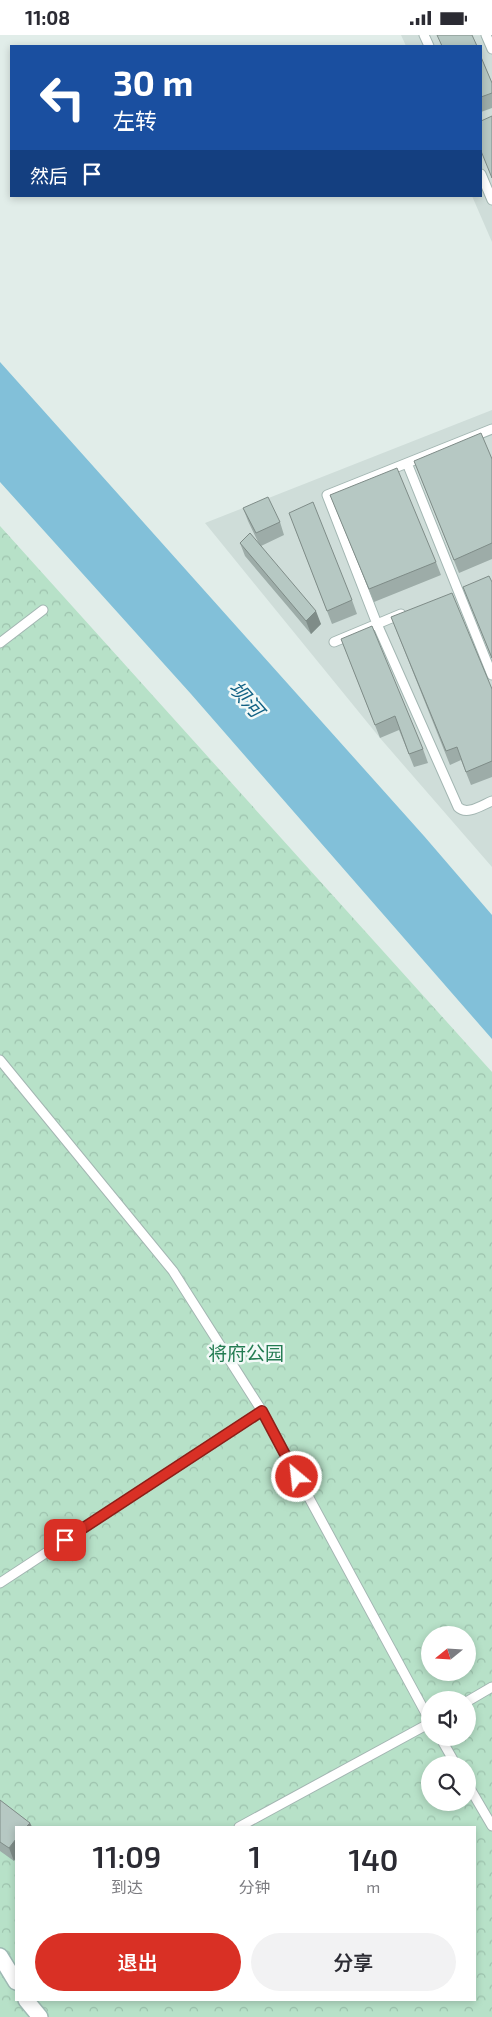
<!DOCTYPE html>
<html lang="zh">
<head>
<meta charset="utf-8">
<style>
	body { margin:0; font-family:"Exo 2","Noto Sans SC",sans-serif; background:#f2f2f3; color:#2b2b33; height:100vh; display:flex; flex-direction:column; font-size:19px; white-space:nowrap }
	* { box-sizing:border-box; margin:0 }
	p { font-size:16px; color:#7c7c81 }
	.icon { flex:none; width:28px; height:28px; fill:none; stroke:currentColor; stroke-width:2; stroke-linecap:round; stroke-linejoin:round }
	.map { position:relative; flex:1; overflow:hidden }
	.sheet { position:absolute; left:15px; top:1791px; width:461px; height:175px; display:flex; flex-direction:column; background:#fff; border-radius:0px; box-shadow:0 2px 8px #0003 }
	.sheet>* { flex:none }
	.hud { position:absolute; left:10px; top:10px; width:472px; height:152px; border-radius:0px; box-shadow:0 2px 8px #0003; background:#1a4fa0; color:#fff; overflow:hidden }
	.needle { width:32px; rotate:252deg }
	.controls { position:absolute; left:421px; top:1591px; display:grid; gap:10px }
	.controls a { display:grid; place-items:center; width:55px; height:55px; border-radius:50%; background:#fff; box-shadow:0 2px 8px #0003; font-size:25px }
	.pin { position:absolute; display:grid; place-items:center; width:42px; height:42px; color:#fff; margin:-21px; border-radius:10px; box-shadow:0 2px 8px #0006 }
	.me { position:absolute; width:55px; margin:-28px; rotate:332deg; stroke-linejoin:round; filter:drop-shadow(0 0 4px #0008) }
	.turn { display:flex; align-items:center; gap:18px; height:105px; padding:0 20px; font-size:22px }
	.turn .icon { width:65px; height:65px; stroke-width:2.5 }
	.turn b { display:block; font-size:35px; line-height:42px }
	.then { display:flex; align-items:center; height:48px; padding:0 20px; background:#0003; gap:10px; font-size:19px }
	.eta { display:flex; justify-content:space-evenly; align-items:center; height:85px; text-align:center }
	.eta b { font-size:30px; font-weight:600; line-height:35px }
	.button { display:flex; gap:10px; margin-top:auto; padding:10px 20px }
	.button a { flex:1; height:58px; border-radius:30px; background:#d93025; color:#fff; font-size:20px; font-weight:600; line-height:58px; text-align:center }
	.button a+a { background:#f2f2f3; color:#2b2b33 }
	.status { display:flex; justify-content:space-between; align-items:center; height:35px; padding:0 25px; background:#fff; direction:ltr }
	.status svg { height:14px; fill:currentColor }
	.map>svg:first-child { display:block }
	.built { fill:#cfddd9 }
	.park { fill:url(#park-crowns); fill-rule:evenodd }
	.water { fill:#82c0d9 }
	.lines { fill:none; stroke-linecap:round; stroke-linejoin:round }
	.service-casing { stroke:#a3b6b2; stroke-width:11 }
	.secondary-casing { stroke:#9ebab4; stroke-width:18 }
	.service { stroke:#fff; stroke-width:9 }
	.secondary { stroke:#fff; stroke-width:15 }
	.wall { fill:#9daca8 }
	.shaded-wall { fill:#7f8c88 }
	.building { fill:#b6c8c3; stroke:#7f8c88 }
	.route-casing { stroke:#8d1f18; stroke-width:12 }
	.route { stroke:#d93025; stroke-width:9 }
	.labels { text-anchor:middle; stroke-width:5; stroke-linejoin:round; paint-order:stroke }
	.park-label { font-size:19px; fill:#247c52; stroke:#f2f9f7 }
	.water-label { font-size:20px; font-style:italic; fill:#116184; stroke:#f2f9f7 }
</style>
</head>
<body>
<div class="status"><b>11:08</b><svg viewBox="0 0 49 12"><path d="M0 12V9h3v3zM5 12V6h3v6zM10 12V3h3v9zM15 12V0h3v12zM26 1h20v11H26zM47 4h2v5h-2z"/></svg></div>
<div class="map">
<svg width="492" height="1982" viewBox="0 0 492 1982">
	<defs>
		<pattern id="park-crowns" width="20" height="18" patternUnits="userSpaceOnUse" patternTransform="scale(1.25)"><rect width="20" height="18" fill="#b7e1c8"/><path d="M2 6a3 3 0 1 1 6 0M12 15a3 3 0 1 1 6 0" fill="none" stroke="#9dc2ad"/></pattern>
	</defs>
	<rect width="100%" height="100%" fill="#e1ede9"/>
	<path class="built" d="M401 0H492V207L472 161H481V11H406Z
		M492 375V832L380 703 205 488Z"/>
	<path class="park" d="M0 491 492 1037V1982H0ZM430 1600H468V1638H430ZM430 1665H468V1702H430ZM430 1730H468V1768H430ZM16 1792H475V1965H16Z"/>
	<path class="water" d="M0 327 424 801 492 880V1004L191 659 0 447Z"/>
	<g class="lines">
		<defs>
			<path id="service" d="M424 0 429 11
				M486 0 492 14
				M481 139 492 165
				M492 394 407 428 492 640
				M407 428 327 460 377 589 458 772C467 781 482 770 492 766
				M334 607 401 579
				M0 608 43 575
				M0 1025 173 1236 262 1376 430 1686
				M0 1548 262 1376
				M468 1666 492 1652
				M440 1702 456 1730
				M468 1750 492 1791
				M239 1792 430 1688"/>
			<path id="secondary" d="M0 1921 16 1947
				M26 1965 40 1982"/>
		</defs>
		<use href="#service" class="service-casing"/>
		<use href="#secondary" class="secondary-casing"/>
		<use href="#service" class="service"/>
		<use href="#secondary" class="secondary"/>
	</g>
	<path class="wall" d="M481 22 492 48V73L481 77Z
		M492 424V524L459 538 414 426Z
		M330 460 436 527 441 540 374 567Z
		M243 473 280 487 284 500 261 511 321 589 311 599 245 521 240 508 259 509 248 486Z
		M294 491 352 565 357 579 332 589Z
		M492 547V624L463 552Z
		M391 582 492 654V742L471 750 461 725 450 730Z
		M341 604 423 714 428 728 414 732 399 695 380 703Z
		M0 1765 30 1788 32 1792H16L14 1826 0 1816Z"/>
	<path class="shaded-wall" d="M316 576 321 589 311 599 306 586Z
		M30 1788 32 1792H26Z
		M16 1804V1823L14 1826 9 1813Z"/>
	<path class="building" d="M437 0H472L477 11H442Z
		M481 22 492 48V58L481 62Z
		M492 81V143L481 116V86Z
		M481 398 492 424V508L454 525 414 426Z
		M397 433 436 527 369 554 330 460Z
		M268 462 280 487 256 498 243 473Z
		M313 467 352 565 327 576 289 478Z
		M250 498 316 576 306 586 240 508Z
		M489 541 492 547V623L463 552Z
		M452 558 492 654V726L466 737 457 712 446 716 391 582Z
		M372 591 423 714 409 719 395 681 375 690 341 604Z
		M0 1765 30 1788 26 1792H16V1804L9 1813 0 1807Z"/>
	<g class="lines">
		<defs>
			<path id="route" d="M65 1505 262 1376 297 1442"/>
		</defs>
		<use href="#route" class="route-casing"/>
		<use href="#route" class="route"/>
	</g>
	<g class="labels">
		<g class="park-label">
			<text x="246" y="1325">将府公园</text>
		</g>
		<g class="water-label">
			<text transform="translate(246 664) rotate(49)" y="7">坝河</text>
		</g>
	</g>
</svg>
<div class="controls">
<a><svg class="needle" viewBox="-14 -14 28 28"><path d="M0-13l5 13h-10z" fill="#e53935"/><path d="M0 13l5-13h-10z" fill="#7c7c81"/></svg></a>
<a><svg class="icon" aria-label="sound" viewBox="0 0 24 24"><path d="M4 9h4l5-4v14l-5-4H4zM17 9q2 3 0 6"/></svg></a>
<a><svg class="icon" aria-label="search" viewBox="0 0 24 24"><circle cx="10" cy="10" r="6"/><path d="M15 15l6 6"/></svg></a>
</div>
<div class="pin" style="left:65px;top:1505px;background:#d93025"><svg class="icon" aria-label="arrive" viewBox="0 0 24 24"><path d="M6 21V4h12l-3 4 3 4H6"/></svg></div>
<svg class="me" style="left:297px;top:1442px" viewBox="-20 -20 40 40"><circle r="17" fill="#d93025" stroke="#fff" stroke-width="3"/><path d="M0-11L8 9 0 5-8 9z" fill="#fff"/></svg>
<div class="hud">
<div class="turn"><svg class="icon" aria-label="left" viewBox="0 0 24 24"><path d="M17 20v-9H6M10 6l-5 5 5 5"/></svg><div><b>30 m</b>左转</div></div>
<div class="then">然后<svg class="icon" aria-label="arrive" viewBox="0 0 24 24"><path d="M6 21V4h12l-3 4 3 4H6"/></svg></div>
</div>
<section class="sheet">
<div class="eta">
<div><b>11:09</b><p>到达</p></div>
<div><b>1</b><p>分钟</p></div>
<div><b>140</b><p>m</p></div>
</div>
<div class="button"><a>退出</a><a>分享</a></div>
</section>
</div>
</body>
</html>
